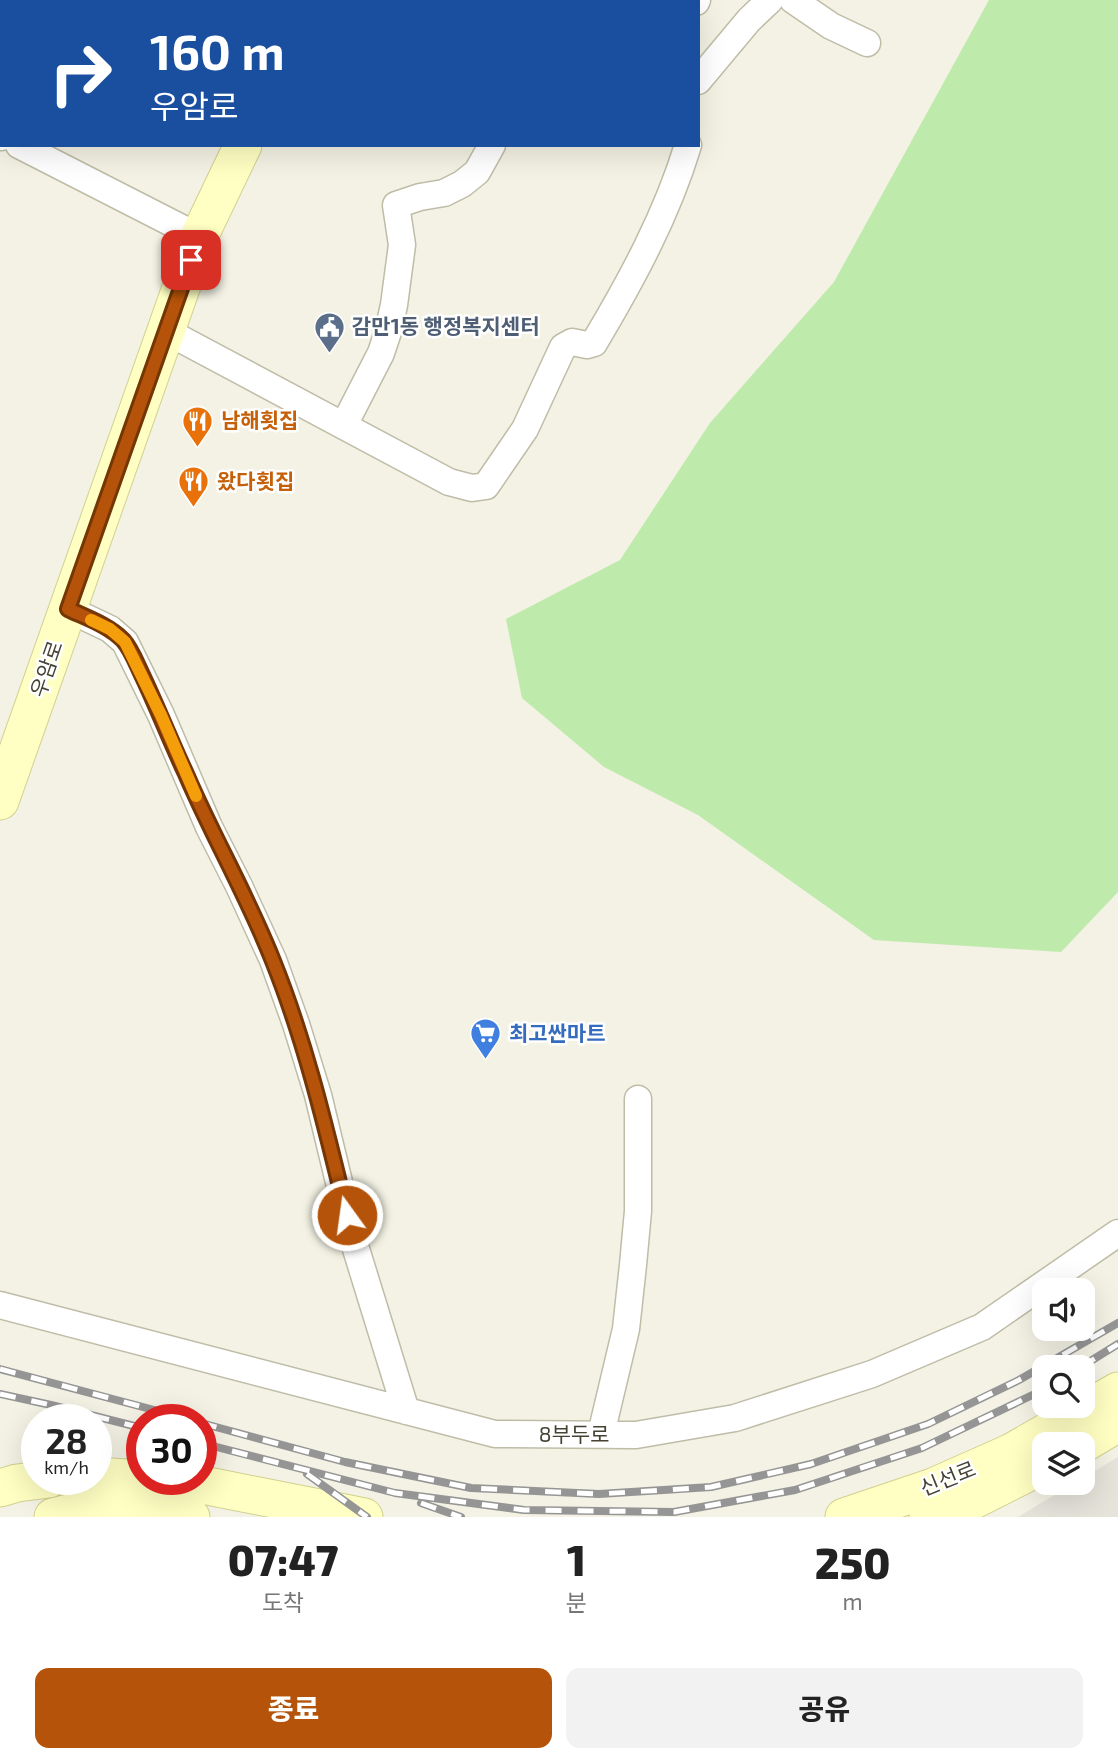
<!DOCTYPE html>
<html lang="ko">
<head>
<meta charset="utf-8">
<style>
	body { margin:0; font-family:"Exo 2","Noto Sans KR",sans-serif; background:#f2f2f2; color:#222; height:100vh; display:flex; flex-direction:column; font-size:26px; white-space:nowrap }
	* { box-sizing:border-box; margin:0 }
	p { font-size:23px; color:#767676 }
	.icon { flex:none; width:38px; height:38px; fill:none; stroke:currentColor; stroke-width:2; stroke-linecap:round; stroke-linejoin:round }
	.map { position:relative; height:1517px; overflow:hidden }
	.details { display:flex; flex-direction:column; background:#fff; flex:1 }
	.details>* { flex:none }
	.hud { position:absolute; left:0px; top:0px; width:700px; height:147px; box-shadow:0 7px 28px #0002; background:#1a4fa0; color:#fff; overflow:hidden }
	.tools { position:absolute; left:1032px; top:1278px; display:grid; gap:14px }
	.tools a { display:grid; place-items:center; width:63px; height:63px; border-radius:14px; background:#fff; box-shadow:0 7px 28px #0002; font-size:35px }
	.speed { position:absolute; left:21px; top:1404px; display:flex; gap:14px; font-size:35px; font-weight:700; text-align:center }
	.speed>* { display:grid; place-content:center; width:91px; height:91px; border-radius:50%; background:#fff; box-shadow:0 7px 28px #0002; line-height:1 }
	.speed small { font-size:18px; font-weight:400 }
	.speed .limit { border:10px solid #d22; background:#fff; color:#111 }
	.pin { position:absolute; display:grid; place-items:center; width:60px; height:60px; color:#fff; margin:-30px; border-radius:14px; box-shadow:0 4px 10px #0006 }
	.me { position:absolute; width:77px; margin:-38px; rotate:346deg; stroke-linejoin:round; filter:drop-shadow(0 0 5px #0008) }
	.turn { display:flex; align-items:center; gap:24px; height:147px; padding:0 35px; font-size:32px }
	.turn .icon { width:91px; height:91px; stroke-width:2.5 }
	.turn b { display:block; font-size:49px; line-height:60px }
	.eta { display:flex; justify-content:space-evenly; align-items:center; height:119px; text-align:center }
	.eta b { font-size:42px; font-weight:800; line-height:49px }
	.primary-button { display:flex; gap:14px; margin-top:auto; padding:14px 35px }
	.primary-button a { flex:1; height:80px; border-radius:14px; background:#b45309; color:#fff; font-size:28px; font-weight:800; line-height:80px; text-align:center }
	.primary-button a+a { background:#f2f2f2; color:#222 }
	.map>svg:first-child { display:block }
	.industrial { fill:#e5e3da }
	.green { fill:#beeaab }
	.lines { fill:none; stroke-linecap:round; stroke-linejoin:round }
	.street-casing { stroke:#bfbda7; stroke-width:29 }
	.secondary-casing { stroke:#d2d190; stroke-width:39 }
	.street { stroke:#fff; stroke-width:26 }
	.secondary { stroke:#ffffc3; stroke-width:37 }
	.rail-casing { stroke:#959595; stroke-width:8 }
	.rail { stroke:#fff; stroke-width:5; stroke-dasharray:16; stroke-linecap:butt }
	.route-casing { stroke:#753606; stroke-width:18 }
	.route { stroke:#b45309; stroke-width:12 }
	.slow { stroke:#f59e0b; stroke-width:12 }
	.labels { text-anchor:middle; stroke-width:5; stroke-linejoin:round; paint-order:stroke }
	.service-label { font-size:21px; font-weight:bold; fill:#4e5e75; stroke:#fff; text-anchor:start }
	.food-label { font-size:21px; font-weight:bold; fill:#c56008; stroke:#fff; text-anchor:start }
	.street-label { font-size:21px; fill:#464334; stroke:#fff }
	.shop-label { font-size:21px; font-weight:bold; fill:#366cbe; stroke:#fff; text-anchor:start }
</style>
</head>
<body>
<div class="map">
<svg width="1118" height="1517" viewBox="0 0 1118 1517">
	<rect width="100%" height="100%" fill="#f3f2e4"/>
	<path class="industrial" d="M1118 1457V1517H1018L1076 1482H1083V1478Z"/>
	<path class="green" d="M989 0H1118V892L1061 952 874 940 698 815 604 767 522 698 506 619 620 560 710 423 834 282Z"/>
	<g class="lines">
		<defs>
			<path id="street" d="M535 0V2
				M793 0 831 26 867 43
				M696 2 697 0
				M698 81 749 20 770 0
				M0 136 2 137
				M19 145 199 237
				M166 331 449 482 472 488 486 486 525 429 563 347 572 342 587 345 594 343C631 281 667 215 688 145
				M344 425 381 353 388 332 394 305 402 245 396 205 420 197 444 193 462 184 477 172 492 145
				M68 609 110 629 125 642 161 715 209 827 239 886 273 960 296 1024 318 1095 352 1236 406 1411
				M0 1305 495 1434 636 1435 735 1418 872 1374 982 1327 1118 1233
				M601 1434 626 1329 633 1265 638 1211V1099"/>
			<path id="secondary" d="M312 2 313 0
				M0 801 199 237 243 145
				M1083 1444 1118 1423
				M96 1476 142 1479
				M145 1479 183 1481 364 1517
				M0 1488 17 1483 49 1479
				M53 1517 85 1509 130 1511 191 1517
				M844 1517 933 1487 1012 1452 1118 1391
				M928 1517 962 1506 1045 1464"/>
		</defs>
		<use href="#street" class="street-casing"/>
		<use href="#secondary" class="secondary-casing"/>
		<use href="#street" class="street"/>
		<use href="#secondary" class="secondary"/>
		<defs>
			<path id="rail" d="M1081 1367 1118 1344
				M0 1369 188 1419
				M0 1394 51 1405 142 1428
				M201 1423 345 1462 471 1488 599 1494 711 1487 811 1464 928 1424 1019 1380 1118 1323
				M201 1443 395 1493 524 1510 674 1512 795 1490 922 1448 1045 1389
				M307 1474 367 1517
				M421 1503 461 1517"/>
		</defs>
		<use href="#rail" class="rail-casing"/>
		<use href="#rail" class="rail"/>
	</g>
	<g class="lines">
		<defs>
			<path id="route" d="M191 260 68 609C87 618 108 625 123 640 132 650 137 665 143 677 158 709 171 742 186 774 213 837 248 897 273 961 306 1043 326 1129 347 1215"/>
		</defs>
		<use href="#route" class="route-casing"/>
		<use href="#route" class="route"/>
		<path class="slow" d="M91 620 110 629 125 642 161 715 196 796"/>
	</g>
	<defs>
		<symbol id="civic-pin" viewBox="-11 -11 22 30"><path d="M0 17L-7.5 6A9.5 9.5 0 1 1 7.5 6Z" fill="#5c6f8a" stroke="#fff"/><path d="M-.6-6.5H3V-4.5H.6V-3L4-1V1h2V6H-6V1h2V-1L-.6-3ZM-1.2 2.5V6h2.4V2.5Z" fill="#fff"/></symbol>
		<symbol id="restaurant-pin" viewBox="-11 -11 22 30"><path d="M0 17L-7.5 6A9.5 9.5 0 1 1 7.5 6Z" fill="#e8710a" stroke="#fff"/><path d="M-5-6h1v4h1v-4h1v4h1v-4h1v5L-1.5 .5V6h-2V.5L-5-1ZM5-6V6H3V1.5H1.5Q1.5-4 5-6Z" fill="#fff"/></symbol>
		<symbol id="supermarket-pin" viewBox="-11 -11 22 30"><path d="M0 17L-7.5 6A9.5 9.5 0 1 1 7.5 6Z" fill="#3f7fe0" stroke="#fff"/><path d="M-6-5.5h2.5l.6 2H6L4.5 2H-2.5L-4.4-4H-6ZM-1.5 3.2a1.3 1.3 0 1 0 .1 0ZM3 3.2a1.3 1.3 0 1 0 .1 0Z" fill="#fff"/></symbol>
	</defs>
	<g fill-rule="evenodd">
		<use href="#civic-pin" x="312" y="310" width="35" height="47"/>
		<use href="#restaurant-pin" x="180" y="404" width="35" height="47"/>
		<use href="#restaurant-pin" x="176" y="464" width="35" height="47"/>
		<use href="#supermarket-pin" x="468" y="1016" width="35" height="47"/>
	</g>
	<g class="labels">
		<g class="service-label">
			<text x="352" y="334">감만1동 행정복지센터</text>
		</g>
		<g class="food-label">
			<text x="221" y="428">남해횟집</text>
			<text x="217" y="489">왔다횟집</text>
		</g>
		<g class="street-label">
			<text transform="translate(47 669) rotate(-71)" y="7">우암로</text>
			<text x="574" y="1442">8부두로</text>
			<text transform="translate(948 1479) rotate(-22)" y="7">신선로</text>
		</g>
		<g class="shop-label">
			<text x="509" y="1041">최고싼마트</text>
		</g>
	</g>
</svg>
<div class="tools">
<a><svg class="icon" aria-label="sound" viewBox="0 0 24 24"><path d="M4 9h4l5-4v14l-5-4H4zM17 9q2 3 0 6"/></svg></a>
<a><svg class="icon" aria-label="search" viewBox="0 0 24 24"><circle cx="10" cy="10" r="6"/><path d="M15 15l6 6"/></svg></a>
<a><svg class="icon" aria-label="layers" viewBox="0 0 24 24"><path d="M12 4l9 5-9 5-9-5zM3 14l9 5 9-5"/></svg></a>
</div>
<div class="speed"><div>28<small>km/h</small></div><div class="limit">30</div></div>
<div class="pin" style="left:191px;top:260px;background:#d93025"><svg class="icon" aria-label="arrive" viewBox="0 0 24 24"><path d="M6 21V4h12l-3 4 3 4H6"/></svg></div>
<svg class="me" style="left:347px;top:1215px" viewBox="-20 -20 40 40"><circle r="17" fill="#b45309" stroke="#fff" stroke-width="3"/><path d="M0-11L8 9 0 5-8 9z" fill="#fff"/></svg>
<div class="hud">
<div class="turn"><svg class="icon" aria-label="right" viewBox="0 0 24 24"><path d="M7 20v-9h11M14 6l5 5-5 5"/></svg><div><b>160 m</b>우암로</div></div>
</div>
</div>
<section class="details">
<div class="eta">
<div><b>07:47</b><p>도착</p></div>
<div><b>1</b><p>분</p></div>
<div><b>250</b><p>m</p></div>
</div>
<div class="primary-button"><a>종료</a><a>공유</a></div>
</section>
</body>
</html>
